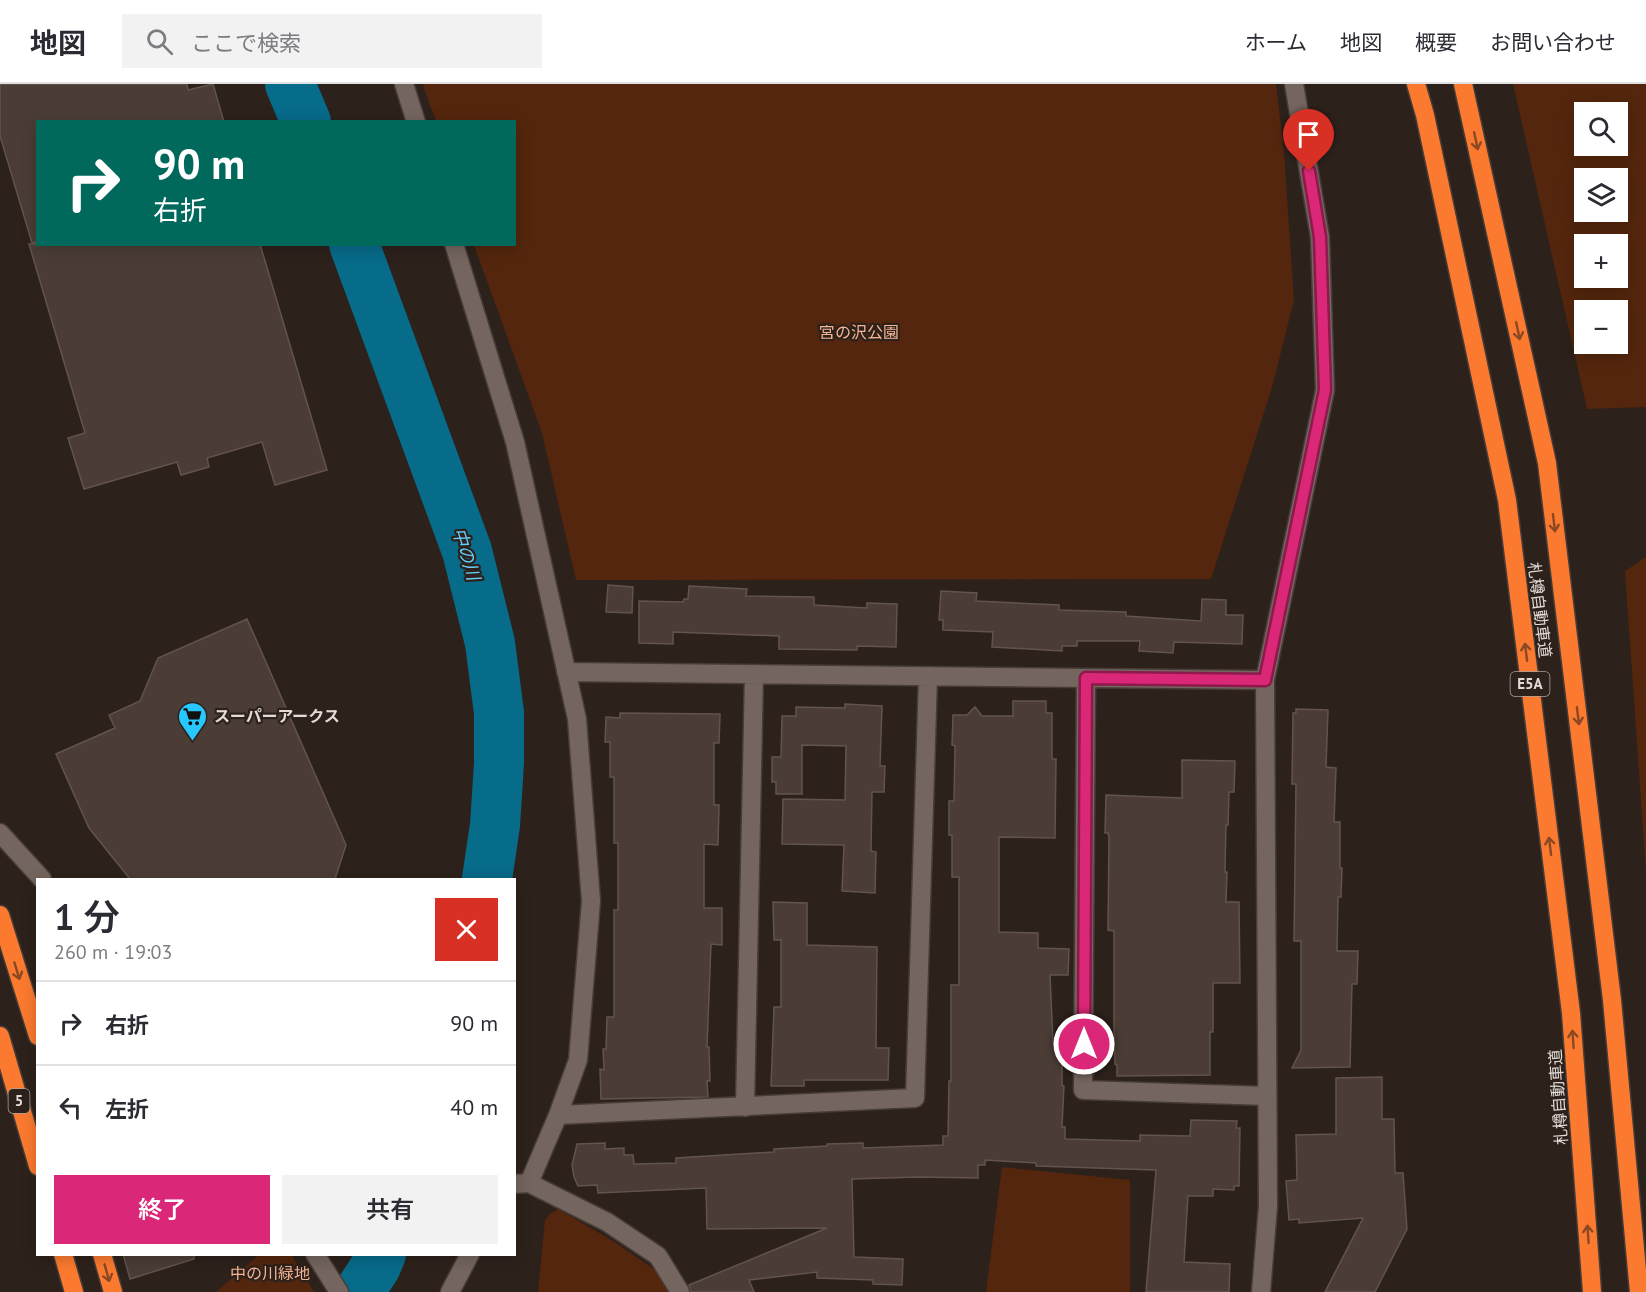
<!DOCTYPE html>
<html lang="ja">
<head>
<meta charset="utf-8">
<style>
	body { margin:0; font-family:"PT Sans","Noto Sans JP",sans-serif; background:#f2f2f3; color:#2b2b33; height:100vh; display:flex; flex-direction:column; font-size:22px; white-space:nowrap }
	* { box-sizing:border-box; margin:0 }
	p { font-size:20px; color:#7c7c81 }
	.icon { flex:none; width:33px; height:33px; fill:none; stroke:currentColor; stroke-width:2; stroke-linecap:round; stroke-linejoin:round }
	.map { position:relative; flex:1; overflow:hidden }
	.panel { position:absolute; left:36px; top:794px; width:480px; height:378px; display:flex; flex-direction:column; background:#fff; border-radius:0px; box-shadow:0 3px 15px #0003 }
	.panel>* { flex:none }
	.hud { position:absolute; left:36px; top:36px; width:480px; height:126px; border-radius:0px; box-shadow:0 3px 15px #0003; background:#00695c; color:#fff; overflow:hidden }
	.controls { position:absolute; left:1574px; top:18px; display:grid; gap:12px }
	.controls a { display:grid; place-items:center; width:54px; height:54px; border-radius:0px; background:#fff; box-shadow:0 3px 15px #0003; font-size:30px }
	.pin { position:absolute; display:grid; place-items:center; width:51px; height:51px; color:#fff; margin:-62px -26px; border-radius:50% 50% 50% 0; rotate:-45deg; box-shadow:0 0 6px #0007 }
	.pin .icon { rotate:45deg }
	.me { position:absolute; width:66px; margin:-33px; rotate:0deg; stroke-linejoin:round; filter:drop-shadow(0 0 4px #0008) }
	.turn { display:flex; align-items:center; gap:21px; height:126px; padding:0 18px; font-size:27px }
	.turn .icon { width:78px; height:78px; stroke-width:2.5 }
	.turn b { display:block; font-size:42px; line-height:51px }
	.round { display:grid; place-items:center; flex:none; width:63px; height:63px; border-radius:0px; background:#f2f2f3 }
	.head { display:flex; align-items:center; justify-content:space-between; height:102px; padding:0 18px }
	h1 { font-size:36px; font-weight:600; line-height:45px }
	.action { display:flex; gap:12px; margin-top:auto; padding:12px 18px }
	.action a { flex:1; height:69px; border-radius:0px; background:#db2777; color:#fff; font-size:24px; font-weight:600; line-height:69px; text-align:center }
	.action a+a { background:#f2f2f3; color:#2b2b33 }
	ul { padding:0; list-style:none }
	li { display:flex; align-items:center; gap:18px; height:84px; padding:0 18px; border-top:2px solid #e1e1e2 }
	li div { flex:1 }
	li b { display:block; font-size:22px }
	li em { font-style:normal }
	header { display:flex; align-items:center; gap:36px; box-sizing:border-box; height:84px; padding:0 30px; background:#fff; border-bottom:2px solid #e1e1e2 }
	header strong { font-size:28px }
	nav { display:flex; gap:33px; margin-inline-start:auto; font-size:21px }
	.search { width:420px; height:54px; background:#f2f2f3; display:flex; align-items:center; gap:15px; box-sizing:border-box; padding:0 21px; border-radius:0px; color:#7c7c81; font-size:22px }
	.map>svg:first-child { display:block }
	.green { fill:#54260d; fill-rule:evenodd }
	.lines { fill:none; stroke-linecap:round; stroke-linejoin:round }
	.river { stroke:#076b8a; stroke-width:50 }
	.building { fill:#4b3d36; stroke:#62534d; stroke-width:1.5 }
	.street-casing { stroke:#473c37; stroke-width:21 }
	.highway-casing { stroke:#473c37; stroke-width:21 }
	.street { stroke:#74655e; stroke-width:18 }
	.highway { stroke:#fc7a2f; stroke-width:18 }
	.oneway { stroke:#8a4924 }
	.route-casing { stroke:#8e194d; stroke-width:15 }
	.route { stroke:#db2777; stroke-width:10 }
	.labels { text-anchor:middle; stroke-width:4.5; stroke-linejoin:round; paint-order:stroke }
	.shield { fill:#2d211b; stroke:#ada39f; stroke-width:1.5 }
	.shield-label { font-size:15px; font-weight:bold; fill:#e4dbd7 }
	.park-label { font-size:16px; fill:#f5b494; stroke:#2d211b }
	.street-label { font-size:16px; fill:#e4dbd7; stroke:#2d211b }
	.poi-label { font-size:16px; font-weight:bold; fill:#e4dbd7; stroke:#2d211b; text-anchor:start }
	.water-label { font-size:18px; font-style:italic; fill:#62cffb; stroke:#2d211b }
</style>
</head>
<body>
<header>
<strong>地図</strong>
<div class="search"><svg class="icon" aria-label="search" viewBox="0 0 24 24"><circle cx="10" cy="10" r="6"/><path d="M15 15l6 6"/></svg>ここで検索</div>
<nav><a>ホーム</a><a>地図</a><a>概要</a><a>お問い合わせ</a></nav>
</header>
<div class="map">
<svg width="1646" height="1208" viewBox="0 0 1646 1208">
	<rect width="100%" height="100%" fill="#2d211b"/>
	<path class="green" d="M425 0H1276L1284 69 1294 216 1273 300 1211 495 576 496 542 349 474 161 514 160V38L436 37 423 2Z
		M1513 0H1646V323L1587 325ZM1584 28H1617V62H1584ZM1584 94H1617V128H1584ZM1584 160H1617V194H1584ZM1584 226H1617V260H1584Z
		M1646 473V788L1625 487Z
		M1002 1083 1130 1096V1208H986Z
		M558 1125 613 1157 655 1186 669 1208H538L545 1136 550 1130Z
		M260 1170H291L314 1208H216Z"/>
	<g class="lines">
		<path class="river" d="M290 0 306 38
			M354 160 467 467 490 559 499 629V679L495 741 487 795
			M359 1208 376 1182 381 1170"/>
	</g>
	<path class="building" d="M0 0H187L188 6 213 0 224 38H38V158L32 159 0 52Z
		M29 160H260L327 386 275 401 262 358 207 374 209 383 181 391 177 378 84 405 68 354 85 349Z
		M608 501 633 503 632 529 606 528Z
		M689 502 747 505 746 512 814 513V521L867 524V519L897 520 896 563 857 562V566L779 565V552L673 548V560L639 559V517L683 518 684 515H688Z
		M941 507 977 509 976 517 1059 521V526L1126 528V532L1201 537 1202 515 1226 516V531H1243L1242 560 1174 558 1173 569 1139 567 1140 557H1077V562H1062V567L992 563 993 548 943 546V536H939Z
		M247 535 346 761 335 795H130L89 744 56 670 115 644 109 631 140 617 158 574Z
		M1013 617H1046V629H1052V675H1056L1055 754 999 753V848L1038 849V864L1069 865 1068 891H1050L1053 958H1062V1001L1064 1002 1062 1043H1065V1055L1140 1057V1051L1190 1052 1191 1036 1237 1037 1236 1044H1240L1239 1102H1234V1106L1213 1105V1112H1188L1184 1178 1230 1180 1229 1208H1146L1156 1086 1036 1082V1079L985 1076V1081H978V1094L918 1093 852 1095 854 1173 903 1175 902 1201 873 1200V1196L817 1194V1188L749 1196 754 1208H691L689 1201 827 1144 707 1145 706 1104 598 1109 597 1101 578 1102 574 1093 572 1081 577 1060 605 1059V1065L624 1064V1071H633L634 1080 676 1079V1074L774 1068V1065L827 1062V1060L863 1059V1064L943 1061V1052H948L949 997H951V901H959V793H952V751H949V717H954L955 662 952 661 953 631H967L975 623 982 632H1013Z
		M845 620 882 622 880 682H885L884 708H872L871 767 876 768 875 809 842 807 844 761 782 760 783 715 845 716 846 662 802 661V710H776V698H772V673H781L782 632H796V623L845 624Z
		M1296 625 1328 626 1326 683 1336 684 1334 738H1340V784H1342L1341 813H1338L1337 867H1358L1357 900H1352L1350 983 1292 984 1301 966V857H1294L1296 700H1292L1293 629H1296Z
		M620 629 720 630 719 659H714V721H719L718 761 704 760V824H722V861L711 860 707 963H709L710 997H707L708 1013 601 1015 600 985 604 986 603 965H606L607 933H614V826H618V759H614V693H610V658H605L606 633 620 634Z
		M1182 676 1235 677 1234 708H1229L1228 741H1226L1225 788H1227L1226 818H1239L1240 899H1213V948H1210V991L1117 992V981L1115 980 1114 942V847L1108 846 1109 753 1108 749H1105L1106 711 1182 714Z
		M773 818 807 819V861L877 863 876 964H889L888 996H804V1002H771L774 923H781V856H774Z
		M1382 993V1035H1394L1395 1089H1403L1407 1145 1375 1208H1325L1363 1134 1299 1139V1135L1289 1136 1286 1097 1297 1096 1296 1051 1336 1050V994Z
		M123 1170H194V1175L130 1195Z"/>
	<g class="lines">
		<defs>
			<path id="street" d="M404 0 416 38
				M454 160 515 358 577 635 591 817 578 976 558 1031 529 1099
				M566 588 1265 596
				M1086 594 1083 1006 1267 1012
				M0 749 42 795
				M745 1023 754 590
				M558 1031 915 1014 928 592
				M514 1100 529 1099 607 1138 658 1172 680 1208
				M315 1170 339 1208
				M450 1208 470 1170
				M1261 1208 1268 1122 1265 596 1325 306 1320 153 1294 0"/>
			<path id="highway" d="M1416 0 1425 31 1507 416 1571 929 1592 1208
				M1463 0 1547 379 1612 916 1639 1208
				M0 831 38 952
				M0 952 38 1082
				M63 1170 74 1208
				M102 1170 113 1208"/>
		</defs>
		<use href="#street" class="street-casing"/>
		<use href="#highway" class="highway-casing"/>
		<use href="#street" class="street"/>
		<use href="#highway" class="highway"/>
	</g>
	<defs><path id="oneway-shaft" d="M-6 0H5M1.5-3L5.5 0L1.5 3" fill="none" stroke-width="1.6" stroke-linecap="round" stroke-linejoin="round" transform="scale(1.5)"/></defs>
	<g class="oneway">
		<use href="#oneway-shaft" transform="translate(1476 57) rotate(78)"/>
		<use href="#oneway-shaft" transform="translate(1518 247) rotate(78)"/>
		<use href="#oneway-shaft" transform="translate(1554 439) rotate(83)"/>
		<use href="#oneway-shaft" transform="translate(1526 568) rotate(-97)"/>
		<use href="#oneway-shaft" transform="translate(1578 632) rotate(83)"/>
		<use href="#oneway-shaft" transform="translate(1550 762) rotate(-97)"/>
		<use href="#oneway-shaft" transform="translate(17 887) rotate(73)"/>
		<use href="#oneway-shaft" transform="translate(1573 955) rotate(-94)"/>
		<use href="#oneway-shaft" transform="translate(1588 1150) rotate(-94)"/>
		<use href="#oneway-shaft" transform="translate(107 1189) rotate(74)"/>
	</g>
	<g class="lines">
		<defs>
			<path id="route" d="M1084 960 1086 594 1265 596 1325 306 1320 153 1309 87"/>
		</defs>
		<use href="#route" class="route-casing"/>
		<use href="#route" class="route"/>
	</g>
	<defs>
		<symbol id="supermarket-pin" viewBox="-11 -11 22 30"><path d="M0 17L-7.5 6A9.5 9.5 0 1 1 7.5 6Z" fill="#27c8ff" stroke="#2d211b"/><path d="M-6-5.5h2.5l.6 2H6L4.5 2H-2.5L-4.4-4H-6ZM-1.5 3.2a1.3 1.3 0 1 0 .1 0ZM3 3.2a1.3 1.3 0 1 0 .1 0Z" fill="#111"/></symbol>
	</defs>
	<g fill-rule="evenodd">
		<use href="#supermarket-pin" x="176" y="616" width="33" height="45"/>
	</g>
	<g class="labels">
		<g class="shield">
			<rect x="1510.5" y="588" width="39" height="24" rx="4.5"/>
			<rect x="8.5" y="1005" width="21" height="24" rx="4.5"/>
		</g>
		<g class="shield-label">
			<text x="1530" y="605">E5A</text>
			<text x="19" y="1022">5</text>
		</g>
		<g class="park-label">
			<text x="859" y="254">宮の沢公園</text>
			<text x="270" y="1195">中の川緑地</text>
		</g>
		<g class="street-label">
			<text transform="translate(1540 526) rotate(83)" y="6">札樽自動車道</text>
			<text transform="translate(1558 1013) rotate(-94)" y="6">札樽自動車道</text>
		</g>
		<g class="poi-label">
			<text x="214" y="638">スーパーアークス</text>
		</g>
		<g class="water-label">
			<text transform="translate(466 470) rotate(73)" y="6">中の川</text>
		</g>
	</g>
</svg>
<div class="controls">
<a><svg class="icon" aria-label="search" viewBox="0 0 24 24"><circle cx="10" cy="10" r="6"/><path d="M15 15l6 6"/></svg></a>
<a><svg class="icon" aria-label="layers" viewBox="0 0 24 24"><path d="M12 4l9 5-9 5-9-5zM3 14l9 5 9-5"/></svg></a>
<a>+</a>
<a>−</a>
</div>
<div class="pin" style="left:1309px;top:87px;background:#d93025"><svg class="icon" aria-label="arrive" viewBox="0 0 24 24"><path d="M6 21V4h12l-3 4 3 4H6"/></svg></div>
<svg class="me" style="left:1084px;top:960px" viewBox="-20 -20 40 40"><circle r="17" fill="#db2777" stroke="#fff" stroke-width="3"/><path d="M0-11L8 9 0 5-8 9z" fill="#fff"/></svg>
<div class="hud">
<div class="turn"><svg class="icon" aria-label="right" viewBox="0 0 24 24"><path d="M7 20v-9h11M14 6l5 5-5 5"/></svg><div><b>90 m</b>右折</div></div>
</div>
<section class="panel">
<div class="head"><div><h1>1 分</h1><p>260 m · 19:03</p></div><a class="round" style="background:#d93025;color:#fff"><svg class="icon" aria-label="close" viewBox="0 0 24 24"><path d="M6 6l12 12M18 6L6 18"/></svg></a></div>
<ul>
<li><svg class="icon" aria-label="right" viewBox="0 0 24 24"><path d="M7 20v-9h11M14 6l5 5-5 5"/></svg><div><b>右折</b></div><em>90 m</em></li>
<li><svg class="icon" aria-label="left" viewBox="0 0 24 24"><path d="M17 20v-9H6M10 6l-5 5 5 5"/></svg><div><b>左折</b></div><em>40 m</em></li>
</ul>
<div class="action"><a>終了</a><a>共有</a></div>
</section>
</div>
</body>
</html>
